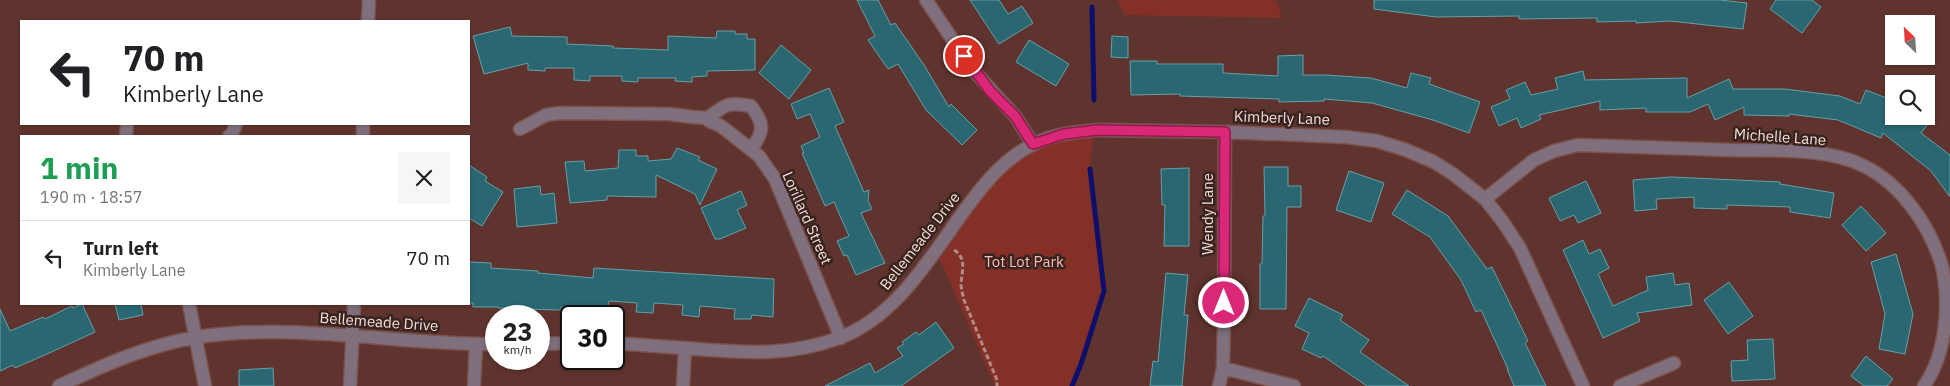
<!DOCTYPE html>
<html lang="en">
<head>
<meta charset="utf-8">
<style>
	body { margin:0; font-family:"IBM Plex Sans",sans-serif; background:#f6f6f6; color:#202124; height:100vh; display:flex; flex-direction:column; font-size:19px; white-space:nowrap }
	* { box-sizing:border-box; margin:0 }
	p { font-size:16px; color:#757577 }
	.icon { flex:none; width:28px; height:28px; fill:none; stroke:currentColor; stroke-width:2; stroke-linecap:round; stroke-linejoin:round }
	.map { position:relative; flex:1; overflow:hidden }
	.panel { position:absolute; left:20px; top:135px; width:450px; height:170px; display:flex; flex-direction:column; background:#fff; border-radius:0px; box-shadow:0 1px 4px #0004 }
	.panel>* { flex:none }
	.banner { position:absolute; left:20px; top:20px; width:450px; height:105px; border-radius:0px; box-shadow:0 1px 4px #0004; background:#fff; color:#202124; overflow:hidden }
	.needle { width:32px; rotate:335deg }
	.controls { position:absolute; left:1885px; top:15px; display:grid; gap:10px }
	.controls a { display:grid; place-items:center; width:50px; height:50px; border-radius:0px; background:#fff; box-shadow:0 1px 4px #0004; font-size:25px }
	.speed { position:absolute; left:485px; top:305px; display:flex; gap:10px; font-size:25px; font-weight:700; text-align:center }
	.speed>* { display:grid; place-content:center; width:65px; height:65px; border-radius:50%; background:#fff; box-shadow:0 1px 4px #0004; line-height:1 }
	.speed small { font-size:12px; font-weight:400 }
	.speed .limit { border:2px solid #111; border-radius:8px; background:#fff; color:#111 }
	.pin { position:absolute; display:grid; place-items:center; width:42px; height:42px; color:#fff; margin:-21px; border:2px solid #fff; border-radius:50%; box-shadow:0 1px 5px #0007 }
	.me { position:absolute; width:55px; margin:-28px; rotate:0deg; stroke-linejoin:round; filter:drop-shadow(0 0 4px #0008) }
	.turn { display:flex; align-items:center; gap:18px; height:105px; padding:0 20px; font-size:22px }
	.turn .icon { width:65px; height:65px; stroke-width:2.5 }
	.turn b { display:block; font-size:35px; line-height:42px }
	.round { display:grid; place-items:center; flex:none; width:52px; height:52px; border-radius:0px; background:#f6f6f6 }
	.summary { display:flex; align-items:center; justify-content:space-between; height:85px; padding:0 20px }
	h1 { font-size:30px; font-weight:700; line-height:38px; color:#1e9e55 }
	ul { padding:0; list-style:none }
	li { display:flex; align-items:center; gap:15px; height:75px; padding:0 20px; border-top:1px solid #e0e0e0 }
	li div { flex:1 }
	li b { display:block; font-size:19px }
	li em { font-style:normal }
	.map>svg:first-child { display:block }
	.green { fill:#853027 }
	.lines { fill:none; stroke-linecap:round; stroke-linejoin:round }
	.stream { stroke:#0d0f6b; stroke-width:5 }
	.building { fill:#2a6771; stroke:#64a0aa }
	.minor-casing { stroke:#7b524c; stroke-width:15 }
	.path { stroke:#b08c87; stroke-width:3; stroke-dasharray:5 2.5; stroke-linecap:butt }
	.minor { stroke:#80707e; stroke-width:12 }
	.route-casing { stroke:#8e194d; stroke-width:12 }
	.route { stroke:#db2777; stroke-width:9 }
	.labels { text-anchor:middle; stroke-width:5; stroke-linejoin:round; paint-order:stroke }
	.street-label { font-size:15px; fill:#f8dcd7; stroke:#372320 }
	.park-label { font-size:15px; fill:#f9bcb2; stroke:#372320 }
</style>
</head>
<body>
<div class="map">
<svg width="1950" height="386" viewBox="0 0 1950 386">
	<rect width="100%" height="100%" fill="#60342e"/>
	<path class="green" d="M1118 0H1276L1282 18 1124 15Z
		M1093 130 1090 169 1104 291 1081 364 1072 386H995L936 250 1018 153Z"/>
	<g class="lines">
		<path class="stream" d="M1092 7 1094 100
			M1072 386 1081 364 1104 291 1090 169"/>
	</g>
	<path class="building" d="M857 0H878L891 25 895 23 924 65 949 107 951 104 977 130 962 145 926 110 898 64 888 69 868 40 875 36Z
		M970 0H999L1008 14 1022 6 1033 23 999 44Z
		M1374 0H1720L1747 3 1743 29 1670 21 1636 23V21L1597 22V18L1519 19V16L1436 17 1374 9Z
		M1776 0H1812L1821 7 1802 33 1770 9Z
		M510 27 512 36 567 37V44L613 46V48L668 50V36L716 38 717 31H735V34H747V39H755V70L707 71V76L692 77V82L675 81 676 78H638V82L622 81V76H590V81L574 80V68H545V71L528 70V63L484 74 473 36Z
		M1112 36 1128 37V58L1111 57Z
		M1029 40 1069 64 1056 86 1016 62Z
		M781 45 811 70 789 99 759 73Z
		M1303 55V75H1325L1371 78 1407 88 1411 73 1431 78 1429 84 1480 102 1469 133 1433 120 1372 103 1324 99V101L1279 102V99L1180 96V94L1131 95 1130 61H1157V64H1223V73L1278 76V56Z
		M1583 71 1585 80 1687 78V98L1729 79 1733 89H1785L1840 96 1860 104 1866 90 1894 101V116H1934L1921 133 1950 155V197L1931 171 1883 133 1881 138 1838 120 1789 114V116L1744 115V107L1715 120 1708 104 1690 112H1646V108L1600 110V101L1539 115 1541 119 1521 128 1517 118 1499 126 1491 107 1510 99 1506 90 1525 82 1531 95 1558 89 1555 78Z
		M829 88 844 122 835 126 864 192 869 190 868 201 872 209 861 213 885 263 856 275 847 255 844 256 837 241 849 236 834 202 825 206 802 153H804L801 146 820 137 810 114 797 119 791 104Z
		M677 148 700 157 698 160 717 169 700 205 695 194 656 175V197L607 196V200L570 203 565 162 584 161 585 171 618 168 619 150H636V156H648V161L671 159Z
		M469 165 487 177 485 181 503 192 482 226 469 218Z
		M1264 167H1288V186H1301V207H1287L1286 309H1260V264H1262L1263 216H1265Z
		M1189 168V246H1164L1165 205H1162L1161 169Z
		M1349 171 1384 183 1371 222 1336 210Z
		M1671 177 1780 182V184L1834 193 1830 218 1790 212V207L1727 205V209L1694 208V197L1656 199 1657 209 1635 211 1633 180Z
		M1586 181 1601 213 1578 223 1574 215 1560 221 1549 198Z
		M540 186 541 195 554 193 557 223 517 227 514 189Z
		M1407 190 1448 216 1487 269 1492 267 1528 341 1525 343 1546 386H1514L1507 369H1508L1481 310 1476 312 1461 280 1430 237 1392 214Z
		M741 191 747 205 737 210 746 228 720 239H715L701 208Z
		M1861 206 1886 233 1866 251 1842 225Z
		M1583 240 1589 254 1600 249 1609 268 1598 274 1613 306 1648 290 1646 277 1673 273 1675 285 1689 283 1692 305 1637 313 1640 321 1603 338 1563 250Z
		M1896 254 1913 314 1905 354 1879 349 1885 314 1871 262Z
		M469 262 491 263V268L538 271V273L593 278 594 268 774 279 773 317 752 315 751 319H734L735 309 700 306 699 317 682 315 683 305 654 303 653 313 636 312 637 303 609 301 607 310 561 307V310L523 309V311L506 310V308H498V307H473V303H469Z
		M1166 273 1188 275 1184 315H1188L1182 386H1150L1153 361 1158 362Z
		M1729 282 1753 316 1728 334 1704 300Z
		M1309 298 1343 315 1340 320 1369 340 1360 352 1409 386H1367L1323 356 1321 358 1302 349 1309 333 1295 326Z
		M82 304 95 332 47 354 15 368 13 365 0 371V309L10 331 43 317 45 319 72 306 73 308Z
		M115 304H141L143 315 119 320Z
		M936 322 954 348 901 386H825L870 363 875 373 903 356 897 348 904 344 902 342 916 332 919 335Z
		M1773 339 1775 379 1732 381 1731 361 1748 360 1747 340Z
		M1866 356 1893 379 1887 386H1864L1851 376Z
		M273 368 274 386H239V370Z"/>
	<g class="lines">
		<defs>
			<path id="minor" d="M926 0 973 70 1015 116 1033 144
				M368 21 369 0
				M708 118C726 104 727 102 751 106 764 123 765 131 751 149
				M520 129 546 115 559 113 669 114 693 117 708 118 709 121 721 126 759 156 775 179 841 338
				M126 136 127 124
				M229 136 232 134 236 124
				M363 136V124
				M1485 199 1534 160 1554 151 1578 145C1628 147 1679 148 1729 150 1772 151 1826 147 1864 166 1902 185 1930 226 1942 266 1950 303 1947 353 1924 386
				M189 304 205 386
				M614 343C641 345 669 347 697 349 747 353 790 356 839 338 896 317 930 258 964 211 983 185 1004 158 1034 144 1053 134 1076 132 1097 130L1225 132 1346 137 1377 141 1406 150 1434 162 1453 174 1485 199 1503 222 1520 248 1583 386
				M539 344 571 343
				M1223 368 1294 386
				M59 386C104 365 148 345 198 337 297 322 397 345 496 344
				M350 386 354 304
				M474 386 476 344
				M683 386 685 348
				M1219 386 1223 368 1224 322 1225 132
				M1620 386 1674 363"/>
		</defs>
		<use href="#minor" class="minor-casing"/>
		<path class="path" d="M954 250C967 258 962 271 961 284 961 289 963 295 964 300L997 380V386"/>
		<use href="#minor" class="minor"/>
	</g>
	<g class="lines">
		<defs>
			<path id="route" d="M964 56 990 91 1015 116 1033 144 1064 134 1097 130 1225 132 1224 303"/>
		</defs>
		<use href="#route" class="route-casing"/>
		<use href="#route" class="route"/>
	</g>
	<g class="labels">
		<g class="street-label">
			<text transform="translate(1282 118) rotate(2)" y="5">Kimberly Lane</text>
			<text transform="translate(1780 137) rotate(4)" y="5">Michelle Lane</text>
			<text transform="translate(1208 214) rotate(-90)" y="5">Wendy Lane</text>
			<text transform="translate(807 218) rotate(66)" y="5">Lorillard Street</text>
			<text transform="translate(920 241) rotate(-52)" y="5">Bellemeade Drive</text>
			<text transform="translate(379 322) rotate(4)" y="5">Bellemeade Drive</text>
		</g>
		<g class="park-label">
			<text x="1024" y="267">Tot Lot Park</text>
		</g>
	</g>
</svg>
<div class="controls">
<a><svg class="needle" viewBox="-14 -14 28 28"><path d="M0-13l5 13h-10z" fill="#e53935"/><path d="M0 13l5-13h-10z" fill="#757577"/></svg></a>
<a><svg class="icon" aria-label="search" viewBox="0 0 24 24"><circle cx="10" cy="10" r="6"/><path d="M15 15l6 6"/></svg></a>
</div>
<div class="speed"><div>23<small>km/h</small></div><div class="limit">30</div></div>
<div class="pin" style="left:964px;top:56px;background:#d93025"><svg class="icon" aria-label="arrive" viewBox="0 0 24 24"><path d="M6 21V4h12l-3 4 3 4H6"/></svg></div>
<svg class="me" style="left:1224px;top:303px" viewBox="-20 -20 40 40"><circle r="17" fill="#db2777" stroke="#fff" stroke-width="3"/><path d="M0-11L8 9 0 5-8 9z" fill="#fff"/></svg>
<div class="banner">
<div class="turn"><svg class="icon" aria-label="left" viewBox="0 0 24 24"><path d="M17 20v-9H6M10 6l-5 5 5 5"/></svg><div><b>70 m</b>Kimberly Lane</div></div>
</div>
<section class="panel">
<div class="summary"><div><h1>1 min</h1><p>190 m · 18:57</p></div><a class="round"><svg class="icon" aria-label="close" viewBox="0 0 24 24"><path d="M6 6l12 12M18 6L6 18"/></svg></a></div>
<ul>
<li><svg class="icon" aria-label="left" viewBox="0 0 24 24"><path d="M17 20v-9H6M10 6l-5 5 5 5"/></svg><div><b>Turn left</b><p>Kimberly Lane</p></div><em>70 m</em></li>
</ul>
</section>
</div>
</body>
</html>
